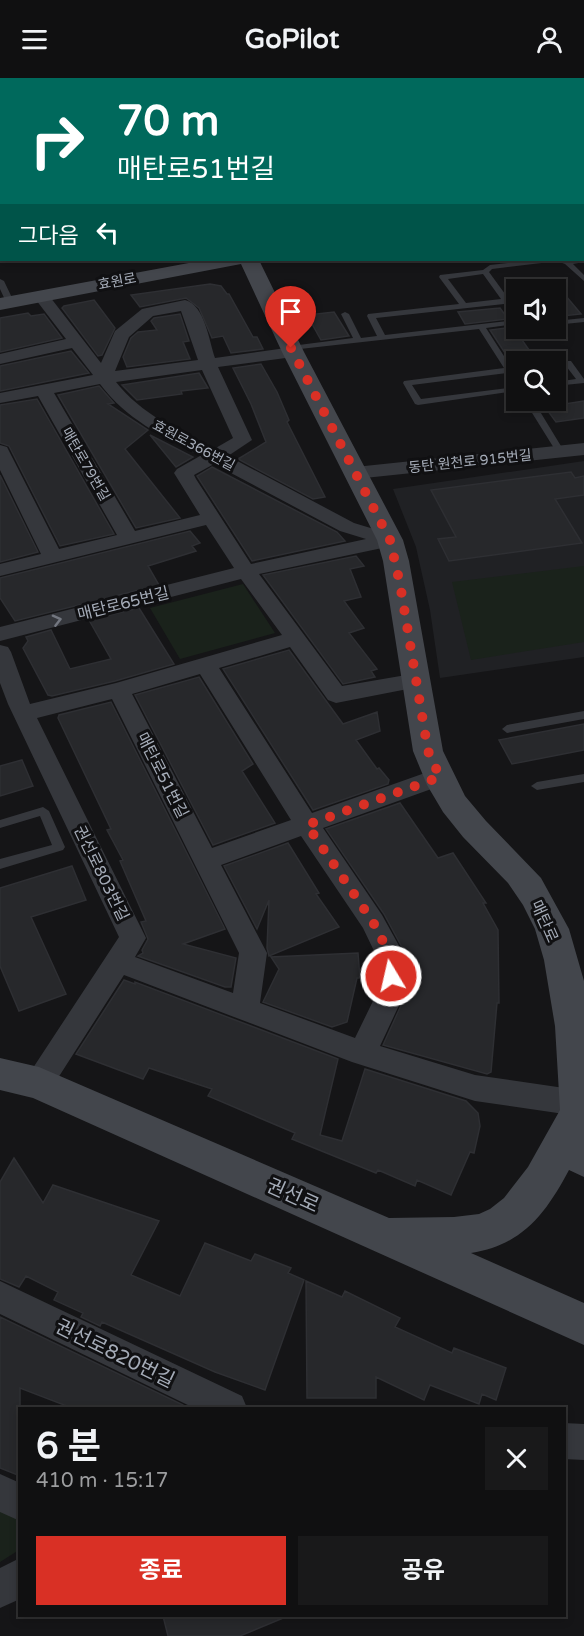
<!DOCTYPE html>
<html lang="ko">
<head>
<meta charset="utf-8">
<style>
	body { margin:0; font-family:"Varela Round","Noto Sans KR",sans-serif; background:#19191a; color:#f1f3f6; height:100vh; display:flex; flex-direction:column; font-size:22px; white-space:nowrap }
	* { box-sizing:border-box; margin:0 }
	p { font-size:20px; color:#9c9d9f }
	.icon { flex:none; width:33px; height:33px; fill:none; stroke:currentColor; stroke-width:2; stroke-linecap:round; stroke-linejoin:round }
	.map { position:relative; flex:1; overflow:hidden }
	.sheet { position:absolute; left:18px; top:1329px; width:548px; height:210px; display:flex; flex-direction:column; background:#101011; border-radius:0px; box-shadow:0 3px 9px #0003,0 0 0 2px #303031 }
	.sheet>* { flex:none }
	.banner { position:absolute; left:0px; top:0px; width:585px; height:183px; box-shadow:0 3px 9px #0003,0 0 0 2px #303031; background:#00695c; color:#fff; overflow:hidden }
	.fabs { position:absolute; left:506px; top:201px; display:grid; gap:12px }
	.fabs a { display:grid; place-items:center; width:60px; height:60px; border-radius:0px; background:#101011; box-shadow:0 3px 9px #0003,0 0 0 2px #303031; font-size:30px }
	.pin { position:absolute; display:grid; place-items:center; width:51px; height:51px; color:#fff; margin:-62px -26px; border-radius:50% 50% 50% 0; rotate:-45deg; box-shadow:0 0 6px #0007 }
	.pin .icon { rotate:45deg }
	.me { position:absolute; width:66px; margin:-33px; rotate:351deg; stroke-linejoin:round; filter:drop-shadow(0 0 4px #0008) }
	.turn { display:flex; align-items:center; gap:21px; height:126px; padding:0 18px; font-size:27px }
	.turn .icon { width:78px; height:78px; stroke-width:2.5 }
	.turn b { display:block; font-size:42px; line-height:51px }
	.then { display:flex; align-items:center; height:57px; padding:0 18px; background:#0003; gap:12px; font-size:22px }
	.round { display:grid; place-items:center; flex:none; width:63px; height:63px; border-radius:0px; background:#19191a }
	.summary { display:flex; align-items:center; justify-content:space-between; height:102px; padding:0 18px }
	h1 { font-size:36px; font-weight:700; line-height:45px }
	.cta { display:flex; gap:12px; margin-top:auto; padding:12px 18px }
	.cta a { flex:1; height:69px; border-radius:0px; background:#d93025; color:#fff; font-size:24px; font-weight:700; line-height:69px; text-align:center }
	.cta a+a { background:#19191a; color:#f1f3f6 }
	header { display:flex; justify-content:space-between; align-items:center; height:78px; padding:0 18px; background:#101011; font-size:27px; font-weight:700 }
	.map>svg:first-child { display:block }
	.built { fill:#202124 }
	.green { fill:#1a221b }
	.building { fill:#27282b; stroke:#2e2f33; stroke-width:1.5 }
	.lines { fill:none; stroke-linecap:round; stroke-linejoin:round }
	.lane { fill:#35373c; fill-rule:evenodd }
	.street { fill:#35373c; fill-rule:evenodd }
	.secondary { fill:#43464c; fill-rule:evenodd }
	.oneway { stroke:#737780 }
	.route { stroke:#d93025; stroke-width:10; stroke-dasharray:0 18 }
	.labels { text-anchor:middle; stroke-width:6; stroke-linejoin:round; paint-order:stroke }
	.far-street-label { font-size:14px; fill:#a5acb8; stroke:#101012 }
	.street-label { font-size:16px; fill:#a5acb8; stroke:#101012 }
	.near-street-label { font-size:20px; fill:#a5acb8; stroke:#101012 }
</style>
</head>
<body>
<header><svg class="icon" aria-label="menu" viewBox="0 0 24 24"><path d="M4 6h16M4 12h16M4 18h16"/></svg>GoPilot<svg class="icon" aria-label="person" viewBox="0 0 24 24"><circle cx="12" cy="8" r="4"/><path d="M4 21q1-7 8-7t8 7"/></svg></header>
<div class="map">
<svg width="584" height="1558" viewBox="0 0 584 1558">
	<rect width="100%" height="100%" fill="#151517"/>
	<path class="built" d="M584 383V579L440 600 430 532 416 469 393 411Z"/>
	<path class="green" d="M584 488V564L471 582 452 504Z
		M243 506 275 555 180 581 150 530Z
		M0 1425 20 1435 19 1472 0 1484Z"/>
	<path class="building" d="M555 205 581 236 562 238 555 231Z
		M210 206 221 208 227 216H229L253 259H257L263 271 231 275 223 258 212 260 199 230 186 220 140 229 131 217Z
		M94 222 115 250 102 277 98 278 62 230 64 228Z
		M500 230 508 241 465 246 458 234Z
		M334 234 349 258 321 262 307 237Z
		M28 235 31 238 44 236 62 260 0 274V240Z
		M180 236 189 263 183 264 190 281 127 289 123 279 131 260 138 254 157 252 151 243 154 240Z
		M513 249 529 272 505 275 490 252Z
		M71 273 89 295 0 313V288Z
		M261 286 277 314 289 342 287 344 325 419 313 421 238 381 266 364 251 326 233 290Z
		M199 295 208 310 181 313 182 316 137 322 122 307Z
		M99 308 114 325 108 326 148 352 125 371 180 440 136 450 58 317Z
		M37 321 114 456 60 468 9 368 0 365V327Z
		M584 323V340L556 344 545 329Z
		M150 357 193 379 176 389Z
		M212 389 337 454 345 463 252 483 197 398Z
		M571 394 575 400 584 398V417L555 421 582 465 449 483 438 461 456 459 431 412Z
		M0 397 38 474 0 484Z
		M190 453 200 465 192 468 196 473 148 488 159 507 15 543 0 520V500Z
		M356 478 364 488 350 491 361 519 344 523 364 550 349 555 377 591 371 593 375 599 343 606 263 497Z
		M139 530 174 586 115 603 52 618 48 617 23 570 28 563 26 559 51 552 70 591 111 581 89 542Z
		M289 572 343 646 377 634 380 653 356 662 377 691 379 690 389 702 388 706 313 732 223 591Z
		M199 599 253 686 242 693 275 745 213 767 135 617Z
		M111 624 225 851 183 866 236 880 231 909H225L138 878 143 875 142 872 148 861 141 844 146 843 120 783 123 782 107 752 111 751 58 640 59 637Z
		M584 646V672L512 686 499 662Z
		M22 682 33 708 0 718V688Z
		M400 725 438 780 453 775 486 825H483L498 852 499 925H497L491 994 487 996 383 967 403 923 407 898 405 875 384 836 326 751Z
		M288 765 319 815 316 816 339 849 269 878 267 870 269 822 257 851 224 788Z
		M72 788 86 822 31 839 66 916 19 933 0 888V810Z
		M358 875 360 900H357L347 944 332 949 263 924 279 891 271 879Z
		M124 902 135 906V904L338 981 320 1057 342 1063 365 991 466 1023 478 1035 480 1048 474 1075 470 1074 451 1117 417 1102 415 1108 378 1092 376 1095 292 1061 295 1055 208 1018 212 1011 149 990 143 1001 76 976Z
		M14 1080 43 1125 53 1107 159 1143 131 1197 180 1218 205 1165 251 1183 255 1176 291 1190 288 1195 304 1202 265 1312 215 1294 102 1244 100 1248 81 1239 83 1235 54 1222 58 1214 26 1198 19 1209 0 1201V1104Z
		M306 1203 342 1219 345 1213 400 1240 395 1249 452 1275 454 1270 506 1290 496 1322 482 1316 479 1326 430 1307 424 1322 376 1299V1320H307Z
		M0 1239 183 1327V1330H72L20 1310V1398L0 1390Z
		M163 1538H288L240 1558H168Z"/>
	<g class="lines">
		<path class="lane" d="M256 0H263L265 2H257Z
			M297 0H303L304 2H298Z
			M331 0H342L327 2Z
			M0 32H2V36H0Z
			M0 55H2V59H0Z
			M0 131H2L0 136Z
			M0 152H2V156H0Z
			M584 180V184L573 186 584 197V203L565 186 554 182H584Z
			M536 182H554L550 184 492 191 489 194 516 231V238H513L504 226 376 240 385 257 516 242V246L486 250 511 289H516V293L514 294 516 305H513L507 295 412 307 421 321 516 309V313L418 327 415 326 403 305 404 303 504 290 479 251 291 272 287 270 291 268 353 260 341 236 345 234 349 236 361 260 377 258 367 238 368 236 459 226 439 199 440 197 483 192 490 187ZM483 196 501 221 466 225 448 201Z
			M0 201 4 203 14 224 13 226 6 224 0 211Z
			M584 240V244L555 247V243Z
			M568 283H571L584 301V305L555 308V304L576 301 566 288 555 289V285Z
			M524 322H533L564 373 563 375H557Z
			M584 633V641L507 655 502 651 507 647Z
			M584 696V704L537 712 531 708 537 704Z
			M43 729 49 733 65 769 63 772 0 791V781L52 767 40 738 0 750V742Z"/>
		<path class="street" d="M470 0H490L469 2Z
			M41 213 47 215 101 285 115 253 142 231 185 222C205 227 209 263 215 280L293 269 299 270 301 274 299 278 293 279 218 289 252 362 228 378 354 445 397 458 400 462 397 466 387 469 259 496 342 608 418 595 426 597 429 602 426 607 418 609 336 625 328 622 290 569 219 590 312 735 439 690 448 693 451 699 448 705 323 750 382 837 403 875 405 898 401 923 380 968 475 997 578 1012 584 1014V1036L578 1038 475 1023 352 984 124 897 49 1014 39 1018 29 1014 24 1005 29 996 119 859 8 626 0 605V567L8 569 11 574 30 626 116 605 282 557 241 501 0 563V549L234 490 206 447 0 498V486L41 476 0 392V367L7 369 9 373 59 471 117 457 38 318 0 325V315L93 297 72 270 0 286V276L66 261 33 218ZM181 233 198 282 115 293 129 259 153 238ZM202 292 233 360 214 371C178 352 141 336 116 304ZM100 306C126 341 162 358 200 378L177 391 174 395 200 437 135 453 54 315ZM214 386 340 453 366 461 251 486 196 401 194 397ZM200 596 291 742 212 770 132 616ZM112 621 239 875 233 915 135 879 146 860 37 640ZM301 758 363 850 375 875 377 898 373 923 355 960 260 925 267 875 221 787Z
			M584 365V377L355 401 348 399 345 395 348 391 355 389Z
			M0 1203 242 1318 247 1330H194L0 1236Z
			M564 1345 584 1346V1382L564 1381Z
			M0 1396 20 1405V1443L0 1434Z
			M20 1480V1521L0 1530V1490Z"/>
		<path class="secondary" d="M56 0H73L74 2H57Z
			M205 182H259L304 274 403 462 409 483 443 673 465 718 486 743 541 800 569 851 584 903V1099L569 1092C546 1135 523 1167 471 1175L584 1225V1267L33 1020 0 1012V980L39 989 389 1140 454 1139 479 1136 490 1131 504 1120 528 1089 560 1032 555 948 544 882 535 851 523 827 508 805 463 759 443 734 427 707 413 673 383 483 377 462 282 274 241 186 0 232V220Z"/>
	</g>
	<defs><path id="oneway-chevron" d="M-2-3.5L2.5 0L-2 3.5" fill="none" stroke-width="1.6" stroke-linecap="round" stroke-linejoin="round" transform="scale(1.5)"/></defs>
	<use class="oneway" href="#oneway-chevron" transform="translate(57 542) rotate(-14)"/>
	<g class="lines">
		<path class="route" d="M291 270 390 462 400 506 428 673 440 699 307 747 373 844 389 875 391 898"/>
	</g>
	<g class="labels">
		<g class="far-street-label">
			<text transform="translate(117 203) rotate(-11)" y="5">효원로</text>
			<text transform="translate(194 367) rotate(28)" y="5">효원로366번길</text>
			<text transform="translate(470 383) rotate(-6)" y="5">동탄 원천로 915번길</text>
			<text transform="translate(86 386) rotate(60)" y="5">매탄로79번길</text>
		</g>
		<g class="street-label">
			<text transform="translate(123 525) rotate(-14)" y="6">매탄로65번길</text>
			<text transform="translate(163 697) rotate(63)" y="6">매탄로51번길</text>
			<text transform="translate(102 795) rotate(64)" y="6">권선로803번길</text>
			<text transform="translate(545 843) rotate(66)" y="6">매탄로</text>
		</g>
		<g class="near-street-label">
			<text transform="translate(293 1117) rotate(24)" y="7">권선로</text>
			<text transform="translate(115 1275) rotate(26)" y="7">권선로820번길</text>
		</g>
	</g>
</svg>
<div class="fabs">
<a><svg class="icon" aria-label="sound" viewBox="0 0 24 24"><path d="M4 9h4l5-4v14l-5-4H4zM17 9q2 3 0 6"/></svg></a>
<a><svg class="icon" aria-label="search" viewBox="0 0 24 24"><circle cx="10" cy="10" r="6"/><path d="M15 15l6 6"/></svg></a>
</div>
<div class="pin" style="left:291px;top:270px;background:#d93025"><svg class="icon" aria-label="arrive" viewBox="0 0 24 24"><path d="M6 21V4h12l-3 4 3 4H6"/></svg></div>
<svg class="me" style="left:391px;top:898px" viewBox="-20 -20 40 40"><circle r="17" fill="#d93025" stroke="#fff" stroke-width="3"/><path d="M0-11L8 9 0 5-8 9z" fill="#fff"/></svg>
<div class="banner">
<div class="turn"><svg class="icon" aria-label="right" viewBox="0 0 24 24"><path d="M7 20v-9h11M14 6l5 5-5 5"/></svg><div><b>70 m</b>매탄로51번길</div></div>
<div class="then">그다음<svg class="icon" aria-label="left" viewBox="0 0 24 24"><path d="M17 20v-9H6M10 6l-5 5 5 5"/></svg></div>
</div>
<section class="sheet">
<div class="summary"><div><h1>6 분</h1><p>410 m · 15:17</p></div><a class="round"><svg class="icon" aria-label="close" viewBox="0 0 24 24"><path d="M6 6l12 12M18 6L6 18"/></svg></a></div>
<div class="cta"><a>종료</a><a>공유</a></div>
</section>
</div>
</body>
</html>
